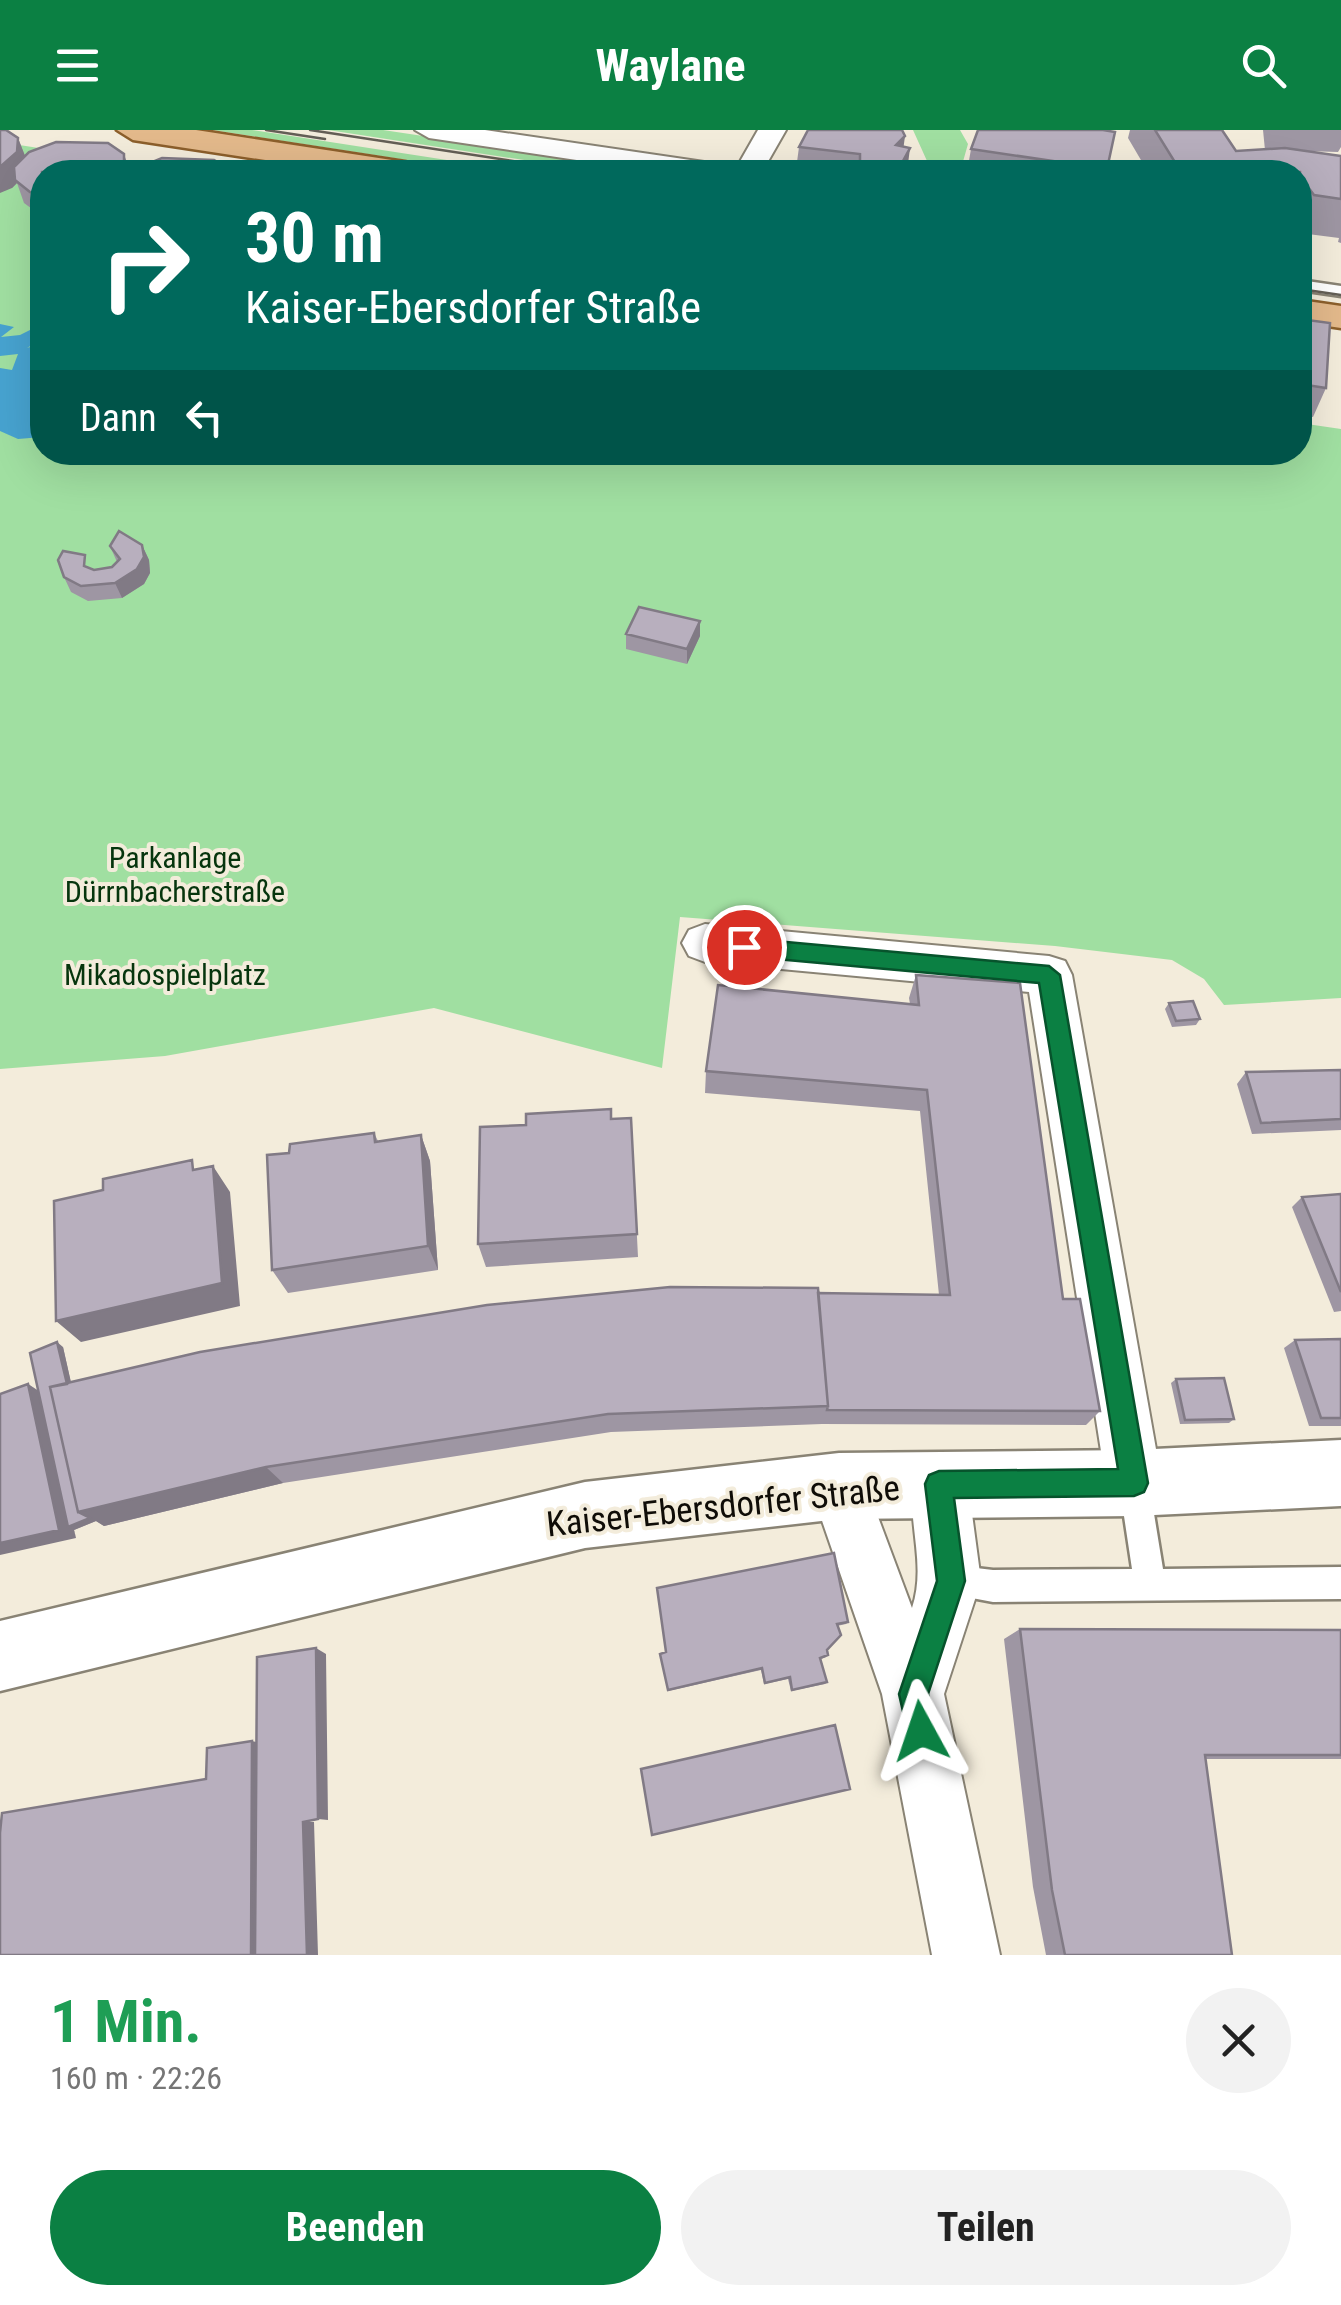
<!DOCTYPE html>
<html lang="de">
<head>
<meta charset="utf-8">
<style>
	body { margin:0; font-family:"Roboto Condensed",sans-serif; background:#f2f2f2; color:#222; height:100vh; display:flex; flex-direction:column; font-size:38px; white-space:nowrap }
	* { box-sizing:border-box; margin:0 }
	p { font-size:32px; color:#767676 }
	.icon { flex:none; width:55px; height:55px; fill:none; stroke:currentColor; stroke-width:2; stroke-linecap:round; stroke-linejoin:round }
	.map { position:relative; height:1825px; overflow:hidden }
	.panel { display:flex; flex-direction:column; background:#fff; flex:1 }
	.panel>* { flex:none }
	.banner { position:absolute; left:30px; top:30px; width:1282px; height:305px; border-radius:40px; box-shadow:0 10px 40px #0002; background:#00695c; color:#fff; overflow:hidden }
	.pin { position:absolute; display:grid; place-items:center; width:85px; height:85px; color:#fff; margin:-42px; border:5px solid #fff; border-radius:50%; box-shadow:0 2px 10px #0007 }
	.me { position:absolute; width:110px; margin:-55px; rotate:355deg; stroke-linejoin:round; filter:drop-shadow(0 0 8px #0008) }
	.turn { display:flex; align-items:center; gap:35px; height:210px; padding:0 50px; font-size:45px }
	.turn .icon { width:130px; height:130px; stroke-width:2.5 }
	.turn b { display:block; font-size:70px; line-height:85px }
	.then { display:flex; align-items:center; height:95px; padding:0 50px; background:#0003; gap:20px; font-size:38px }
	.round { display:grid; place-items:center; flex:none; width:105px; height:105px; border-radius:52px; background:#f2f2f2 }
	.head { display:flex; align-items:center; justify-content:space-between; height:170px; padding:0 50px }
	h1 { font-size:60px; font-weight:700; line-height:75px; color:#1e9e55 }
	.action { display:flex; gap:20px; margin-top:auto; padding:20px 50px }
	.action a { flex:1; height:115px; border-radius:60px; background:#0b8043; color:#fff; font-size:40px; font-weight:700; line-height:115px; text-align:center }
	.action a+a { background:#f2f2f2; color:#222 }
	header { display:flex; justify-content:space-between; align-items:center; height:130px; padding:0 50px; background:#0b8043; color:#fff; font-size:45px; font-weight:700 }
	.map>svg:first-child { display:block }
	.green { fill:#a0dfa1 }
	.water { fill:#47a3d0 }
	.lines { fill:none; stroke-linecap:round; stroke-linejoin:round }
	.service-casing { stroke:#898374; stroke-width:5 }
	.minor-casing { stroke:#898374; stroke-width:4 }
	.secondary-casing { stroke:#898374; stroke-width:5 }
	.primary-casing { stroke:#8c5f2b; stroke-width:5 }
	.service { fill:#fff; fill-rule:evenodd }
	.minor { fill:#fff; fill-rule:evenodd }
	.secondary { fill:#fff; fill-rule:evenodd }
	.primary { fill:#e3b98b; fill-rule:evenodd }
	.tram { stroke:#645f56; stroke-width:2.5 }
	.wall { fill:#9e96a3 }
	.shaded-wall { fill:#817a85 }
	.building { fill:#b8afbe; stroke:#817a85; stroke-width:2.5 }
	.route { fill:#0b8043; stroke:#07532c; stroke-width:2.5 }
	.labels { text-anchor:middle; stroke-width:8; stroke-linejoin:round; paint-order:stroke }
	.park-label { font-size:30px; fill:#06350d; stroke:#f3ecdb }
	.near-street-label { font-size:35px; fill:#0f0c07; stroke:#f3ecdb }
</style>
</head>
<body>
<header><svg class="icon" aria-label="menu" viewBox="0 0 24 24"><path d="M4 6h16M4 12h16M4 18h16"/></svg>Waylane<svg class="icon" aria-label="search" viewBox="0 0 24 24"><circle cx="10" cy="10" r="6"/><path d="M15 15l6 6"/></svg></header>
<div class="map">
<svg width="1341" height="1825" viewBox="0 0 1341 1825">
	<rect width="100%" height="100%" fill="#f3ecdb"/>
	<path class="green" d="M212 0H252L524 42H485Z
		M328 0H383L664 42H602Z
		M913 0H960L968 14 960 42H932Z
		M0 12 193 42H42V322H1300V293L1341 299V868L1224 875 1204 849 1172 830 1055 816 680 787 662 938 434 878 165 926 0 939Z"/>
	<path class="water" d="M0 194 14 197 1 207 20 205 42 194V209L27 218 42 213V307L18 309 0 301V238L12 240 18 224 0 226Z"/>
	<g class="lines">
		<defs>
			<path id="service" d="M1300 150 1341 156V166L1300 160Z
				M1134 1338 1145 1342 1149 1353 1163 1439 1341 1437V1469L993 1472 940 1462 935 1451 940 1440 951 1435 993 1440 1132 1439 1119 1353 1123 1342Z"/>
			<path id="minor" d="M415 0H485L711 33 725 42H657L429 8Z
				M758 0H786L762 42H734Z
				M705 794 1049 826 1065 831 1072 845 1162 1353 1154 1373 1134 1381 1114 1373 1106 1353 1029 862 705 832 689 826 682 813 689 800Z
				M939 1325 959 1334 968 1354 981 1451 944 1564 1000 1825H932L882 1564 810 1356 819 1336 839 1327 859 1336 912 1478C929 1428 900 1380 919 1334Z"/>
			<path id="secondary" d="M1341 1310V1376L1134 1386 839 1389 585 1418 0 1561V1491L585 1352 839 1323 1134 1320Z"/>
			<path id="primary" d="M117 0H196L405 32 417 35 422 42H344L133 10Z
				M1300 170 1341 176V198L1300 192Z"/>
		</defs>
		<use href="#service" class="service-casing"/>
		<use href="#minor" class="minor-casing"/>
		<use href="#secondary" class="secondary-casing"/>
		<use href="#primary" class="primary-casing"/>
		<use href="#service" class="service"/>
		<use href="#minor" class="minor"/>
		<use href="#secondary" class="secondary"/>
		<use href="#primary" class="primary"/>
		<path class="tram" d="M266 0 325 9
			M310 0 585 42
			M1300 159 1341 165"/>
	</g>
	<path class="wall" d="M1130 0H1222L1236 21 1265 20 1263 0H1341V17L1338 22 1304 21 1341 26V113L1338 112 1339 108 1300 103V42H1148L1128 8Z
		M1115 2 1106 42H967L971 19Z
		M18 8 25 26 42 42V85L39 84 24 73 17 53 12 58Z
		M799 17H904L908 34 903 42H858V40L797 32Z
		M1300 189 1326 258 1313 287 1300 285Z
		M142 415 149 430 150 443 144 454 122 468 88 471 71 462 64 447 91 439 94 440 112 437 117 432 110 416Z
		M700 491V506L687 534 626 519V504Z
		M916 845 1063 1169 1100 1281 1086 1295 822 1294 611 1302 283 1353 104 1396 96 1391 74 1400 76 1408 28 1254 39 1261 63 1217 71 1253 818 1163 939 1165 920 981 705 963 706 941 910 874 909 868Z
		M1169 873 1200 889 1196 895 1172 897 1165 879Z
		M1341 940V1000L1252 1004 1237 954 1246 942Z
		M631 988 638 1127 486 1137 478 1114 612 989Z
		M374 1003 378 1011 421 1005 430 1031 438 1140 288 1163 272 1140 289 1023Z
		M1341 1064V1181L1334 1182 1292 1077 1302 1067Z
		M1341 1209V1296H1309L1284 1218 1295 1210Z
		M1176 1249 1234 1289 1229 1293 1180 1294 1171 1253Z
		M848 1492 846 1494 837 1496 827 1520 826 1527 821 1529 827 1552 825 1554 791 1561 788 1549 764 1554 761 1540 668 1561 661 1526Z
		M1020 1499 1341 1500V1629H1205L1232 1825H1046L1033 1757 1004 1509Z"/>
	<path class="shaded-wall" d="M905 6 903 21 896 15Z
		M18 8 27 31 15 50 17 53 12 58 0 63V37Z
		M910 18 908 34 903 42H898Z
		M124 24 130 42H120Z
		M142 415 149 430 150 443 144 454 122 468 115 453Z
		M700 491V506L687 534V519Z
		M421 1005 430 1031 438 1140 428 1116Z
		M213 1036 230 1062 240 1176 81 1212 56 1191Z
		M57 1212 63 1217 99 1376 266 1337 283 1353 104 1396 96 1391 74 1400 76 1408 0 1425V1413L28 1254 44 1265 78 1382Z
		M316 1518 326 1524 328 1690 318 1689Z
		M252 1611 267 1615V1825H251Z
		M303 1692H314L318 1825H307Z"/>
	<path class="building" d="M0 0H6L18 8 17 22 0 37Z
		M808 0H902L905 6 896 15 910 18 898 40 860 35V24L799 17Z
		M978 0H1103L1115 2 1107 39 971 19Z
		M1155 0H1222L1236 21 1285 18 1341 26V69L1314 65 1308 57H1300V42H1181Z
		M56 12 108 13 124 24V37L120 42H42V64L30 62 15 50 14 37 29 22Z
		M162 28 214 30 231 40V42H131L135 39Z
		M1300 189 1330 193 1326 258 1300 254Z
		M119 401 142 415 144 427 137 439 115 453 81 456 64 447 58 430 63 421 85 425 84 436 94 440 112 437 120 429 110 416Z
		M639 477 700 491 687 519 626 504Z
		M916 845 1020 853 1063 1169H1080L1100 1281 827 1280 828 1276 818 1163 950 1165 927 960 706 941 718 855 919 875Z
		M1193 871 1200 889 1176 891 1169 873Z
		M1341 940V989L1261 993 1246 942Z
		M611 979V989L631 988 637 1104 478 1114 480 997 526 995V984Z
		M374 1003 375 1012 421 1005 428 1116 272 1140 267 1025 289 1023 290 1014Z
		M192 1030 193 1040 213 1036 222 1153 56 1191 54 1071 103 1060V1049Z
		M1341 1064V1162L1302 1067Z
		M670 1157 818 1158 828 1276 608 1284 266 1337 78 1382 50 1257 200 1222 487 1175Z
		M1341 1209V1288H1321L1295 1210Z
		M57 1212 67 1254 50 1257 78 1382 90 1388 68 1397 30 1223Z
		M1224 1248 1234 1289 1185 1290 1176 1249Z
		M28 1254 59 1400 0 1413V1264Z
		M834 1423 848 1492 837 1494 841 1505 827 1520 828 1525 820 1528 827 1552 792 1560 790 1547 765 1553 762 1538 668 1560 660 1524 666 1522 657 1458Z
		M1020 1499 1341 1500V1625H1205L1232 1825H1065L1052 1760Z
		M316 1518 318 1689 303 1692 307 1825H255L257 1527Z
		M835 1595 850 1659 652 1705 641 1639Z
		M252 1611 251 1825H0V1703L2 1683 206 1649 207 1618Z"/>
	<path class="route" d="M744 808 1049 836 1060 845 1148 1353 1144 1362 1134 1366 954 1368 965 1451 928 1564 936 1601 932 1612 921 1616 910 1612 899 1564 937 1451 925 1354 929 1345 939 1341 1118 1339 1039 853 744 826 733 817Z"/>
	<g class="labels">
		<g class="park-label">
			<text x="175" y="738">Parkanlage<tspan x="175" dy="34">Dürrnbacherstraße</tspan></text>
			<text x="165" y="855">Mikadospielplatz</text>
		</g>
		<g class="near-street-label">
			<text transform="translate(723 1376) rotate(-6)" y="12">Kaiser-Ebersdorfer Straße</text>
		</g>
	</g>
</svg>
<div class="pin" style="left:744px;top:817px;background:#d93025"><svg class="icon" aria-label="arrive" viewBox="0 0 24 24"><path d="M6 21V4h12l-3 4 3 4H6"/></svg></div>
<svg class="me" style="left:921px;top:1601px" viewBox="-20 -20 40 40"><path d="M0-17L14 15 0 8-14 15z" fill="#0b8043" stroke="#fff" stroke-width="4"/></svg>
<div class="banner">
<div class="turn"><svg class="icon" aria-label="right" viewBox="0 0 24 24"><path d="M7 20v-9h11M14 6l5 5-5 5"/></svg><div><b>30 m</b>Kaiser-Ebersdorfer Straße</div></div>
<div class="then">Dann<svg class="icon" aria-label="left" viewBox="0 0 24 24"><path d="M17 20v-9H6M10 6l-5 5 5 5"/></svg></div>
</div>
</div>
<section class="panel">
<div class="head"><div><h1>1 Min.</h1><p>160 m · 22:26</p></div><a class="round"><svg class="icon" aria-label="close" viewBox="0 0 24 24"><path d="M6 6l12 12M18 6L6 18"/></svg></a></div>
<div class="action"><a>Beenden</a><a>Teilen</a></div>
</section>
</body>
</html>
